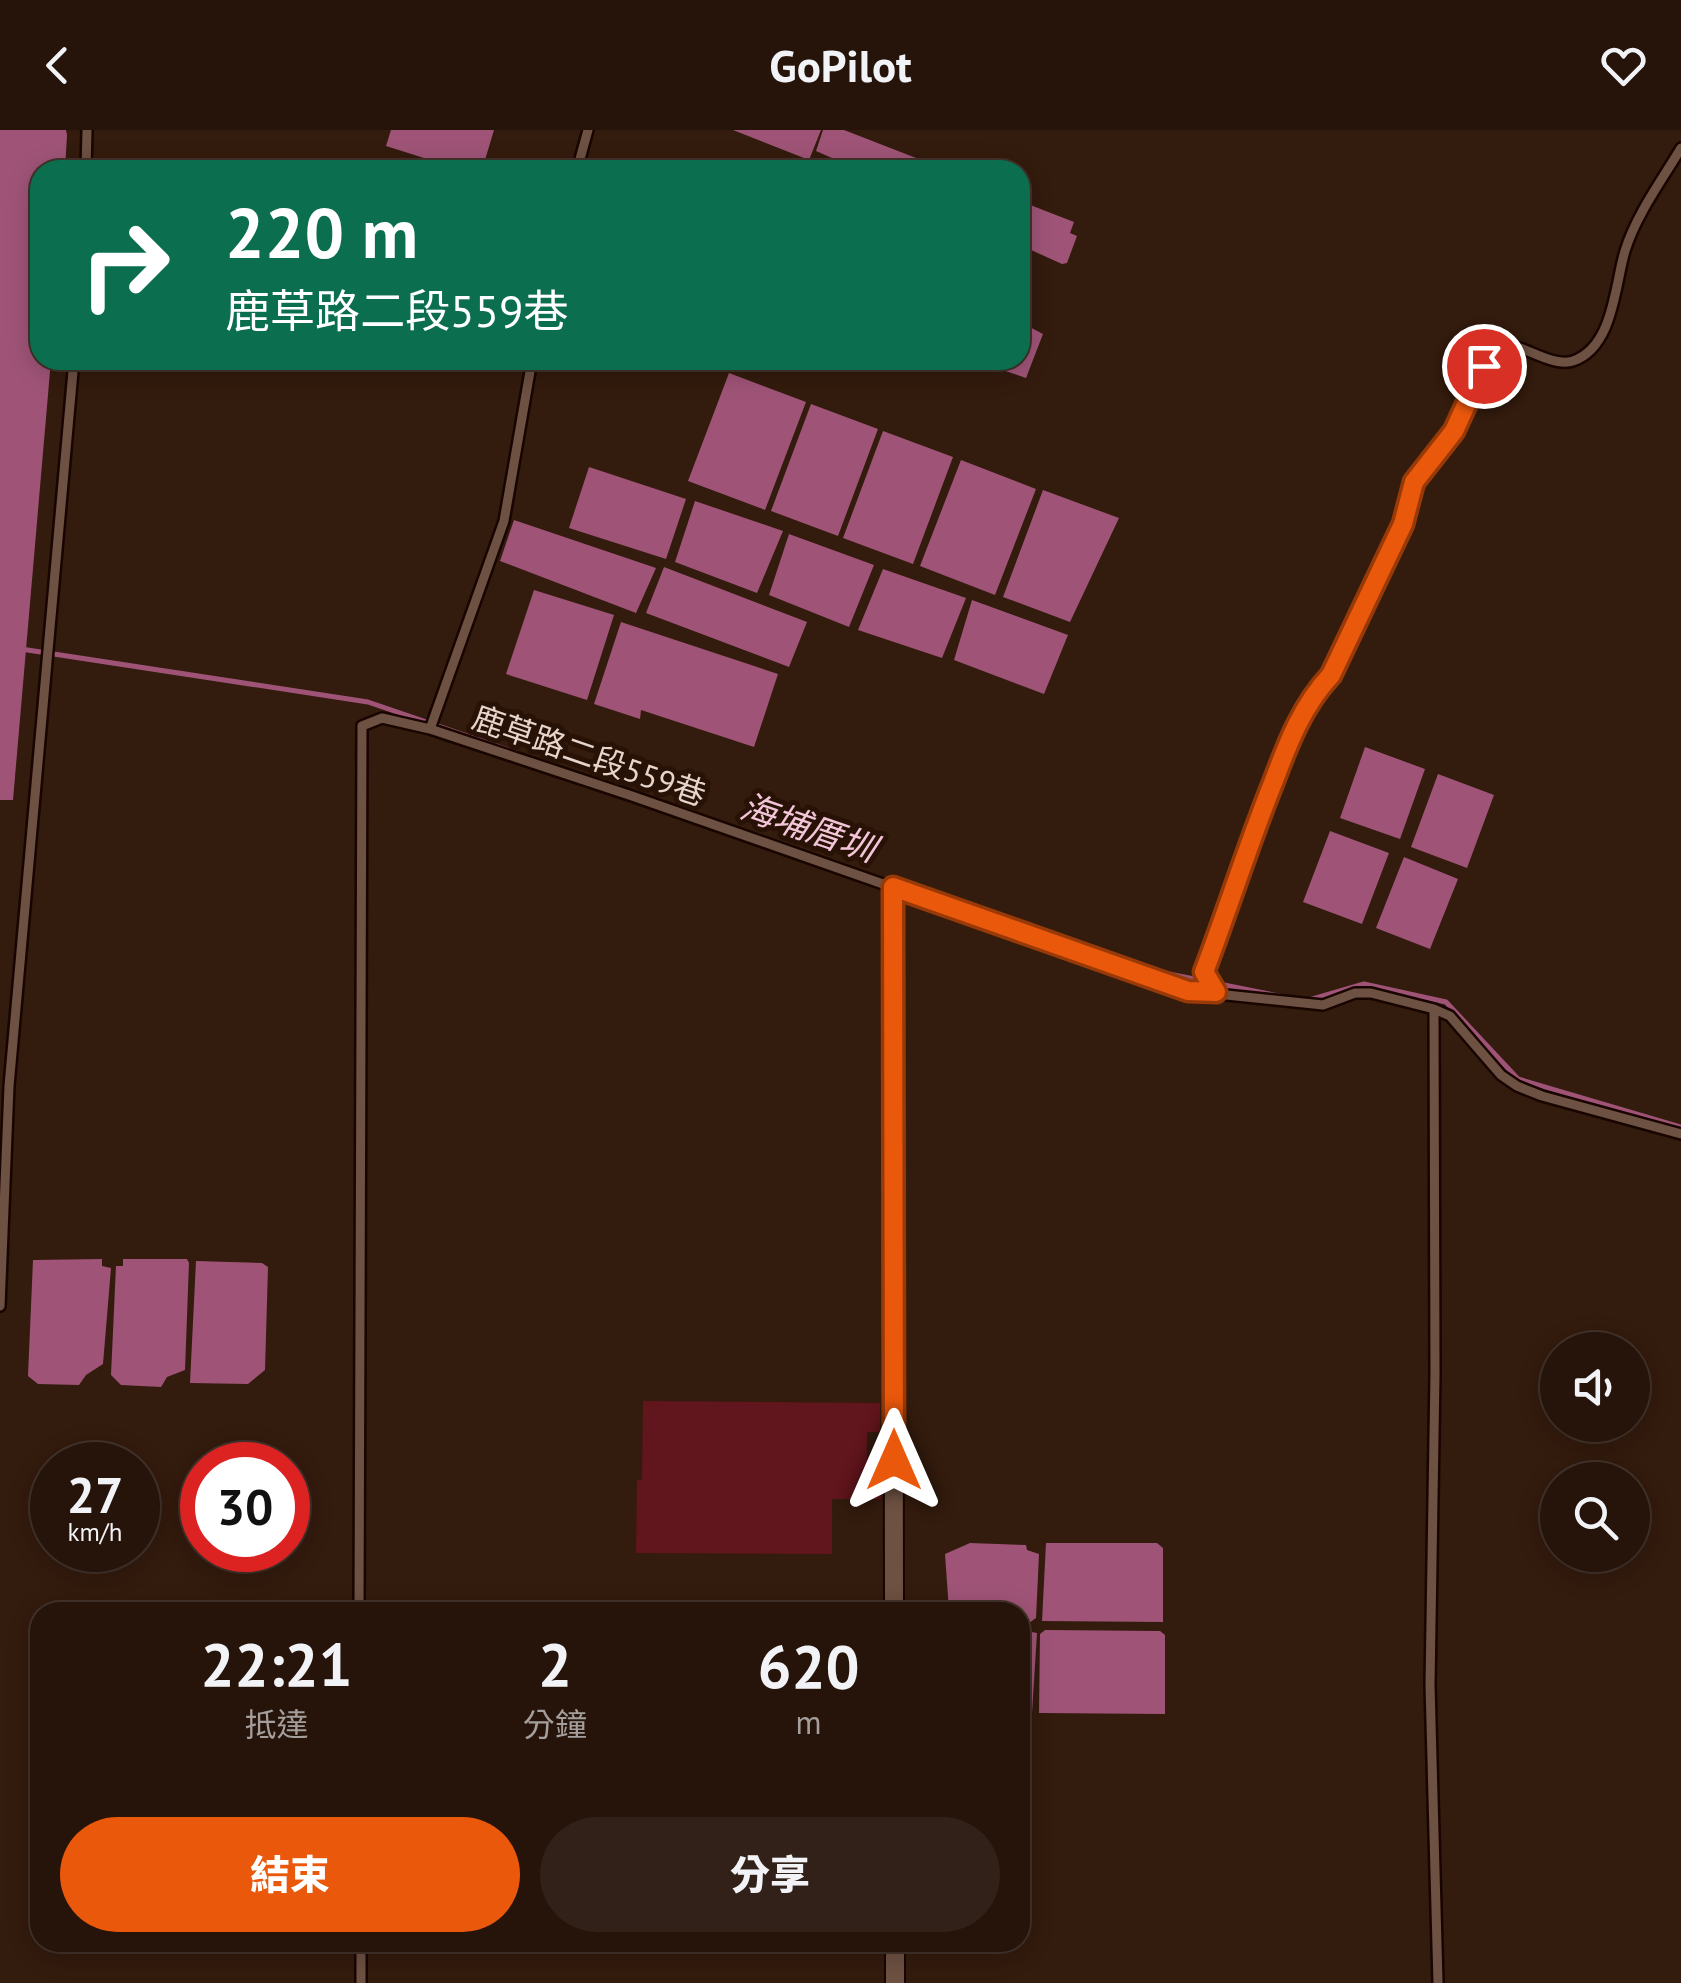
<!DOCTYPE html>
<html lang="zh-TW">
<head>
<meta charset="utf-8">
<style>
	body { margin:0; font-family:"PT Sans","Noto Sans TC",sans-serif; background:#322118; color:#f1f3f6; height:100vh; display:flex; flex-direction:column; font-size:38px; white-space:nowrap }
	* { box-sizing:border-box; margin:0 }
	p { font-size:32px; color:#a49e9c }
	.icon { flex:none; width:55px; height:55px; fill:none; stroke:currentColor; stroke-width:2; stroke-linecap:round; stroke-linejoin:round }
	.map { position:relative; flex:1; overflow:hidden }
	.sheet { position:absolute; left:30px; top:1472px; width:1000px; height:350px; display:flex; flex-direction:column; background:#26140a; border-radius:30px; box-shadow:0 5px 25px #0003,0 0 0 2px #42332b }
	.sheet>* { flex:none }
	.hud { position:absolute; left:30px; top:30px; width:1000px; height:210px; border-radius:30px; box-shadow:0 5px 25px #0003,0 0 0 2px #42332b; background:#0b6e4f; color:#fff; overflow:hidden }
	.controls { position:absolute; left:1540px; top:1202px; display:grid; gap:20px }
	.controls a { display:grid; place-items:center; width:110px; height:110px; border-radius:50%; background:#26140a; box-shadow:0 5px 25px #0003,0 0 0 2px #42332b; font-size:50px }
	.speed { position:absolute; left:30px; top:1312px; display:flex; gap:20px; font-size:50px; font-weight:700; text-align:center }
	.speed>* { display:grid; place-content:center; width:130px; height:130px; border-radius:50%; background:#26140a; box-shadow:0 5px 25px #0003,0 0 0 2px #42332b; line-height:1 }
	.speed small { font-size:25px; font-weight:400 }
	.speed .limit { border:15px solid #d22; background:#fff; color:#111 }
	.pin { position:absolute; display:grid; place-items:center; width:85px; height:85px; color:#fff; margin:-42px; border:5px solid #fff; border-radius:50%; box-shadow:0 2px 10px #0007 }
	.me { position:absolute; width:110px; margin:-55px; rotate:0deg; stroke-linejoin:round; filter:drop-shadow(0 0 8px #0008) }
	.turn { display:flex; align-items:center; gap:35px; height:210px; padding:0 30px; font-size:45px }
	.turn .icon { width:130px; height:130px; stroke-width:2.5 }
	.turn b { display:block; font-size:70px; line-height:85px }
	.eta { display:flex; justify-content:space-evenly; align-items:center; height:170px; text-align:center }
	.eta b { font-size:60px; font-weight:800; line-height:70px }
	.action { display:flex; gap:20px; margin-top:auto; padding:20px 30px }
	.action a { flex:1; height:115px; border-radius:60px; background:#ea580c; color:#fff; font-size:40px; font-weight:800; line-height:115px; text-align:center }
	.action a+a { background:#322118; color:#f1f3f6 }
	header { display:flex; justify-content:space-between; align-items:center; height:130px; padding:0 30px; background:#26140a; font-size:45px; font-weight:800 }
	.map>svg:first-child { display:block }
	.water { fill:#9f5477 }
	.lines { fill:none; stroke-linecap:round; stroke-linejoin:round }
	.stream { stroke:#9f5477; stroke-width:5 }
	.building { fill:#61151c }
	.service-casing { stroke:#190500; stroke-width:14 }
	.minor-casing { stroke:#190500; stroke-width:22 }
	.service { stroke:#6d5142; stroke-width:9 }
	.minor { stroke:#6d5142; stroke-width:18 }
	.route-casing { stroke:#983908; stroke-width:25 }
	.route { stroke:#ea580c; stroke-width:18 }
	.labels { text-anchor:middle; stroke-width:10; stroke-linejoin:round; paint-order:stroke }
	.street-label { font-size:32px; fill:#e6d5cc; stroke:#281105 }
	.water-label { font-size:35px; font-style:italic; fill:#f2c6d8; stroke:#281105 }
</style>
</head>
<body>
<header><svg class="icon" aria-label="back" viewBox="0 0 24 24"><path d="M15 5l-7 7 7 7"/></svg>GoPilot<svg class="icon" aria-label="heart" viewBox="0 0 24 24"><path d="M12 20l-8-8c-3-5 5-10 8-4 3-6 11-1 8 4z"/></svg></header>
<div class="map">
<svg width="1681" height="1853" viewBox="0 0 1681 1853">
	<rect width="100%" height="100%" fill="#331b0d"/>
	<path class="water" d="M0 0H66L67 5 65 40H40V230H51L13 670H0Z
		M391 0H494L482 40H462L386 16Z
		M733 0H821L809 30Z
		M823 0H844L947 40H834L827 38 832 28 816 21Z
		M1020 71 1074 92 1070 103 1077 106 1067 133 1062 134 1020 115Z
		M1020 192 1043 204 1026 248 973 230H1020Z
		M729 243 806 272 765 380 688 351Z
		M811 274 878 299 838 406 771 381Z
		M883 301 953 327 913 434 843 408Z
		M961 330 1036 359 995 465 920 436Z
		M589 337 686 369 666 429 569 398Z
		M1043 360 1119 388 1070 492 1003 467Z
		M695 371 783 401 757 463 675 432Z
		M514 390 656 438 636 483 500 431Z
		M789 404 874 435 849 497 769 465Z
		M664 437 807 492 789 537 646 483Z
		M883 439 966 468 942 528 858 500Z
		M534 460 614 485 587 570 506 544Z
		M972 470 1068 505 1044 564 954 530Z
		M621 492 778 544 754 617 641 580 640 589 594 574Z
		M1365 617 1425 639 1400 709 1340 688Z
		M1438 644 1494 665 1467 738 1411 717Z
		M1330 701 1389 723 1362 794 1303 772Z
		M1404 727 1458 749 1430 819 1376 798Z
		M102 1129V1136L111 1138 103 1234 86 1245 79 1255 38 1254 28 1246 33 1130Z
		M123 1129H187L189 1133 185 1240 167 1247 161 1257 121 1255 111 1245 116 1136H123Z
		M196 1131 262 1133 268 1137 265 1240 248 1254 190 1253Z
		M970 1413 1026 1415 1027 1420 1039 1424 1036 1488 1029 1493 1020 1492V1482L949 1481 945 1424Z
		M1046 1413H1157L1163 1418V1492L1042 1491Z
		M1020 1500 1037 1503 1032 1583H1020Z
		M1045 1500 1160 1501 1165 1505V1584L1039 1583 1040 1504Z"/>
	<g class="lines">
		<path class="stream" d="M21 519 368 572 517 623
			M1057 810 1134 837 1284 867
			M1309 870 1364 854 1446 872 1518 949 1681 997"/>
	</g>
	<path class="building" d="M643 1271 880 1273V1302H867V1351H881V1369H832V1424L636 1423 637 1350H642Z"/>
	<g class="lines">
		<defs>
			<path id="service" d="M86 40 87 0
				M577 40 588 0
				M430 599 504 391 532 230
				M1216 863 1204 842C1228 779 1247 715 1273 653 1288 613 1302 576 1331 545L1403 394 1415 352 1454 301 1485 236 1513 216C1531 220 1555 237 1573 231 1614 217 1615 153 1625 121 1636 85 1662 50 1681 18
				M1434 879 1435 1244 1430 1555 1438 1853
				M0 1176 9 956 74 230
				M359 1482 362 596 382 588 430 599 632 666 1188 861 1323 875 1355 863H1371L1434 879 1450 886 1501 945 1517 956 1542 966 1681 1004
				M361 1853V1812"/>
			<path id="minor" d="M893 757 894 1482
				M895 1812V1853"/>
		</defs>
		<use href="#service" class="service-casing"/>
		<use href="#minor" class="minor-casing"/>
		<use href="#service" class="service"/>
		<use href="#minor" class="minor"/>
	</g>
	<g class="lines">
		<defs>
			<path id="route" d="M894 1330 893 757 1188 861 1216 862 1204 842C1228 779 1248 715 1273 653 1288 613 1302 576 1331 545L1403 394 1414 352 1454 301 1484 236"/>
		</defs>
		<use href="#route" class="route-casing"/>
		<use href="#route" class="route"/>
	</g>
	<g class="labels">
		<g class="street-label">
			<text transform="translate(589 626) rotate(19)" y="11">鹿草路二段559巷</text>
		</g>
		<g class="water-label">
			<text transform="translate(808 698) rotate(19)" y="12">海埔厝圳</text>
		</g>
	</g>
</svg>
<div class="controls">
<a><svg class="icon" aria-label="sound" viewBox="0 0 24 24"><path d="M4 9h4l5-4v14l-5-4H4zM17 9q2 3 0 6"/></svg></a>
<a><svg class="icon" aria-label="search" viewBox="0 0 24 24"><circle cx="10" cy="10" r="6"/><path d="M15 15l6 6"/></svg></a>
</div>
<div class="speed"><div>27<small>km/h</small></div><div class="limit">30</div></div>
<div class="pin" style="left:1484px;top:236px;background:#d93025"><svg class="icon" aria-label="arrive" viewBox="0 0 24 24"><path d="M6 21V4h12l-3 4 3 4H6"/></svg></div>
<svg class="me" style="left:894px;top:1330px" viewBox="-20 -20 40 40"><path d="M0-17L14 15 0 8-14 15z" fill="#ea580c" stroke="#fff" stroke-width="4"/></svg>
<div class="hud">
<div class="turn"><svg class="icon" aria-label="right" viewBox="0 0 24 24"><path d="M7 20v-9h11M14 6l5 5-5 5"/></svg><div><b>220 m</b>鹿草路二段559巷</div></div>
</div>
<section class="sheet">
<div class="eta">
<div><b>22:21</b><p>抵達</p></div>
<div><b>2</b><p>分鐘</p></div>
<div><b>620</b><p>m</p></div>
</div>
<div class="action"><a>結束</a><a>分享</a></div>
</section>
</div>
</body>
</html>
